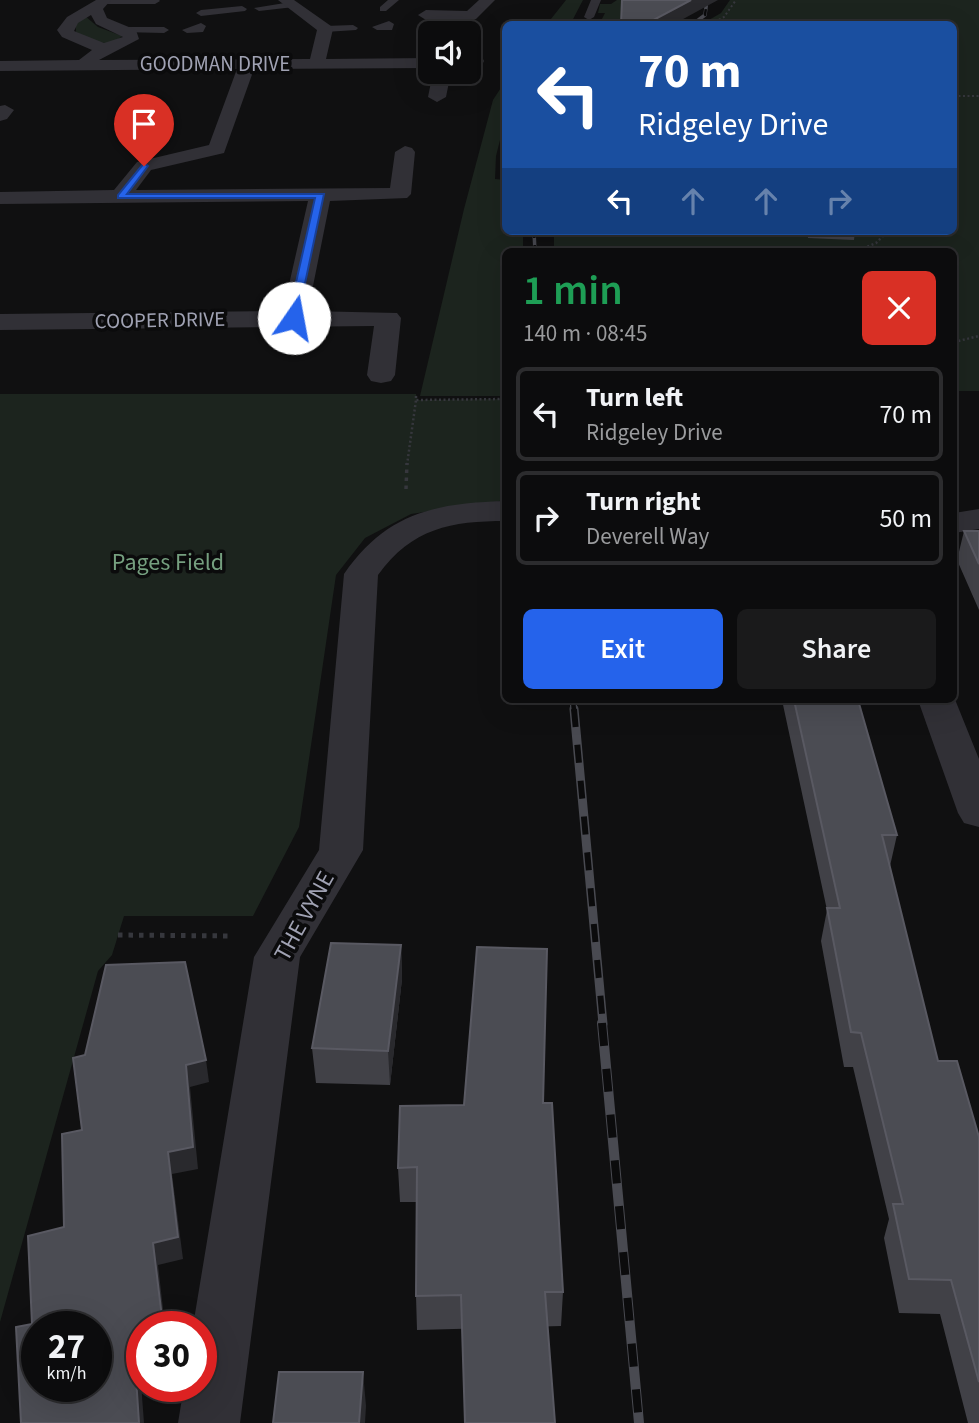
<!DOCTYPE html>
<html lang="en">
<head>
<meta charset="utf-8">
<style>
	body { margin:0; font-family:"Source Sans 3",sans-serif; background:#1a1a1b; color:#f1f3f6; height:100vh; display:flex; flex-direction:column; font-size:26px; white-space:nowrap }
	* { box-sizing:border-box; margin:0 }
	p { font-size:23px; color:#9a9b9d }
	.icon { flex:none; width:38px; height:38px; fill:none; stroke:currentColor; stroke-width:2; stroke-linecap:round; stroke-linejoin:round }
	.map { position:relative; flex:1; overflow:hidden }
	.side { position:absolute; left:502px; top:248px; width:455px; height:455px; display:flex; flex-direction:column; background:#0c0c0d; border-radius:10px; box-shadow:0 7px 28px #0002,0 0 0 2px #2c2c2e }
	.side>* { flex:none }
	.banner { position:absolute; left:502px; top:21px; width:455px; height:214px; border-radius:10px; box-shadow:0 7px 28px #0002,0 0 0 2px #2c2c2e; background:#1a4fa0; color:#fff; overflow:hidden }
	.buttons { position:absolute; left:418px; top:21px; display:grid; gap:14px }
	.buttons a { display:grid; place-items:center; width:63px; height:63px; border-radius:10px; background:#0c0c0d; box-shadow:0 7px 28px #0002,0 0 0 2px #2c2c2e; font-size:35px }
	.speed { position:absolute; left:21px; top:1311px; display:flex; gap:14px; font-size:35px; font-weight:700; text-align:center }
	.speed>* { display:grid; place-content:center; width:91px; height:91px; border-radius:50%; background:#0c0c0d; box-shadow:0 7px 28px #0002,0 0 0 2px #2c2c2e; line-height:1 }
	.speed small { font-size:18px; font-weight:400 }
	.speed .limit { border:10px solid #d22; background:#fff; color:#111 }
	.pin { position:absolute; display:grid; place-items:center; width:60px; height:60px; color:#fff; margin:-72px -30px; border-radius:50% 50% 50% 0; rotate:-45deg; box-shadow:0 0 7px #0007 }
	.pin .icon { rotate:45deg }
	.me { position:absolute; width:77px; margin:-38px; rotate:12deg; stroke-linejoin:round; filter:drop-shadow(0 0 5px #0008) }
	.turn { display:flex; align-items:center; gap:24px; height:147px; padding:0 21px; font-size:32px }
	.turn .icon { width:91px; height:91px; stroke-width:2.5 }
	.turn b { display:block; font-size:49px; line-height:60px }
	.lanes { display:flex; align-items:center; height:66px; padding:0 21px; background:#0003; justify-content:center; gap:35px; direction:ltr }
	.lanes .off { opacity:.35 }
	.round { display:grid; place-items:center; flex:none; width:74px; height:74px; border-radius:10px; background:#1a1a1b }
	.head { display:flex; align-items:center; justify-content:space-between; height:119px; padding:0 21px }
	h1 { font-size:42px; font-weight:600; line-height:52px; color:#1e9e55 }
	.cta { display:flex; gap:14px; margin-top:auto; padding:14px 21px }
	.cta a { flex:1; height:80px; border-radius:10px; background:#2563eb; color:#fff; font-size:28px; font-weight:600; line-height:80px; text-align:center }
	.cta a+a { background:#1a1a1b; color:#f1f3f6 }
	ul { padding:0; list-style:none }
	li { display:flex; align-items:center; gap:21px; height:94px; margin:0 14px 10px; padding:0 7px; border:4px solid #2c2c2e; border-radius:10px }
	li div { flex:1 }
	li b { display:block; font-size:26px }
	li em { font-style:normal }
	.map>svg:first-child { display:block }
	.green { fill:#1c241e }
	.lines { fill:none; stroke-linecap:round; stroke-linejoin:round }
	.path-far3 { stroke:#36373d; stroke-width:2; stroke-dasharray:2 2.5; stroke-linecap:butt }
	.path-far2 { stroke:#36373d; stroke-width:2.5; stroke-dasharray:2 2.5; stroke-linecap:butt }
	.path-far1 { stroke:#36373d; stroke-width:3.5; stroke-dasharray:3.5 4.5; stroke-linecap:butt }
	.path { stroke:#36373d; stroke-width:5; stroke-dasharray:4.5 6; stroke-linecap:butt }
	.service { fill:#313036; fill-rule:evenodd }
	.minor { fill:#313036; fill-rule:evenodd }
	.rail-far3-casing { stroke:#494a51; stroke-width:3.5 }
	.rail-far2-casing { stroke:#494a51; stroke-width:7 }
	.rail-far1-casing { stroke:#494a51; stroke-width:9 }
	.rail-casing { stroke:#494a51; stroke-width:10 }
	.rail-far3 { stroke:#0b0b0c; stroke-width:2.5; stroke-dasharray:7; stroke-linecap:butt }
	.rail-far2 { stroke:#0b0b0c; stroke-width:4.5; stroke-dasharray:14; stroke-linecap:butt }
	.rail-far1 { stroke:#0b0b0c; stroke-width:6; stroke-dasharray:18; stroke-linecap:butt }
	.rail { stroke:#0b0b0c; stroke-width:8; stroke-dasharray:23; stroke-linecap:butt }
	.wall { fill:#414147 }
	.shaded-wall { fill:#29292d }
	.building { fill:#4b4c53; stroke:#595962; stroke-width:2; fill-rule:evenodd }
	.route { fill:#2563eb; stroke:#184099; stroke-width:2 }
	.labels { text-anchor:middle; stroke-width:7; stroke-linejoin:round; paint-order:stroke }
	.far-street-label { font-size:21px; fill:#a0a2b3; stroke:#0b0b0c }
	.park-label { font-size:24px; fill:#759f7f; stroke:#0b0b0c }
	.street-label { font-size:24px; fill:#a0a2b3; stroke:#0b0b0c }
</style>
</head>
<body>
<div class="map">
<svg width="979" height="1423" viewBox="0 0 979 1423">
	<rect width="100%" height="100%" fill="#101011"/>
	<path class="green" d="M566 0H583L571 23 578 24H547Z
		M617 0H662L668 24H581L586 20 601 21 605 13H598L600 4H611Z
		M730 0H979V391H954V252H554V231H954V24H702L721 13Z
		M85 16 98 27 122 36C107 50 93 40 76 32V24Z
		M506 80V116L496 156 495 179 506 180V231H523V252H506V396H420L464 209 493 100Z
		M0 394H416L417 400 506 399V500L411 514 365 538 336 575 299 827 253 916H124L112 955 98 971 0 1322Z"/>
	<g class="lines">
		<path class="path-far3" d="M711 24 724 17 736 0
			M954 96H979"/>
		<path class="path-far2" d="M855 252 876 243 884 235 883 231
			M954 342 979 336
			M416 396V400L506 399
			M407 465 416 400"/>
		<path class="path-far1" d="M406 489 407 463"/>
		<path class="path" d="M118 935 233 936"/>
		<path class="service" d="M101 0H159L160 1 155 4H105Z
			M388 0H399L386 11H380V7Z
			M591 0H601L594 17 589 20 584 17Z
			M291 2 296 5 294 7 259 11 254 8Z
			M242 6 247 9 245 11 201 16 196 13 201 10Z
			M389 21 394 24 392 30H377L372 27Z
			M201 23 206 26 203 32 187 33 182 30Z
			M353 25 358 28 356 30 325 32 320 29 325 26Z
			M125 27H164L169 30 164 33 121 32 120 30Z"/>
		<path class="minor" d="M96 0H111L103 9 107 18 136 30 139 39 99 60 310 59 317 30 278 0H294L331 26 333 29 326 59 430 58V68L254 69 224 153 151 170 136 190 390 188 395 152 405 146 412 148 415 152 411 194 407 198 330 201 308 311 397 313 401 318 395 375 391 381 381 383 371 381 367 375 374 326 0 330V314L283 311 308 201 0 204V192L114 190 137 162 209 145 237 69 0 71V61L79 60 92 50 62 37 57 30 67 17ZM91 15 96 24 123 37 104 43 74 31 78 23Z
			M479 0H495L476 19 471 21 426 20 418 15 426 10 467 11Z
			M469 56 482 57 484 61 482 65 469 66Z
			M433 72H451L446 97 437 102 428 97Z
			M5 105 14 110 7 119 0 121V106Z
			M506 501V521C451 521 412 528 378 575L363 850 300 957 240 1423H178L184 1386H201V1326H193L254 957 319 850 344 574C386 513 435 503 506 501Z
			M979 509V529L954 533V513Z
			M954 697 979 759V827L964 823 958 813 918 700H954Z"/>
		<defs>
			<path id="rail-far3" d="M693 24 705 15 707 0
				M534 231 535 252"/>
			<path id="rail-far2" d="M573 700 574 711"/>
			<path id="rail-far1" d="M574 709 603 1024"/>
			<path id="rail" d="M602 1023 639 1423"/>
		</defs>
		<use href="#rail-far3" class="rail-far3-casing"/>
		<use href="#rail-far2" class="rail-far2-casing"/>
		<use href="#rail-far1" class="rail-far1-casing"/>
		<use href="#rail" class="rail-casing"/>
		<use href="#rail-far3" class="rail-far3"/>
		<use href="#rail-far2" class="rail-far2"/>
		<use href="#rail-far1" class="rail-far1"/>
		<use href="#rail" class="rail"/>
	</g>
	<path class="wall" d="M807 231H855L854 240 808 238Z
		M964 531H979V610L957 560Z
		M782 700H858L897 835 890 866 938 1061 979 1137V1423H968L940 1314 899 1313 884 1238 889 1219 853 1067H844L821 941 827 910Z
		M401 945 402 979 390 1085 316 1083 312 1048Z
		M543 1103 563 1292 561 1326 417 1330 416 1296V1202H400L398 1168Z"/>
	<path class="shaded-wall" d="M691 0H718L674 24H646Z
		M401 945 402 979 390 1085 388 1051Z
		M206 1060 209 1082 190 1087 198 1169 172 1174 183 1259 158 1265 165 1326H163L153 1243 168 1152 186 1065Z
		M142 1345V1369H140L144 1423H139L134 1347Z
		M363 1372 366 1406 365 1423H359Z"/>
	<path class="building" d="M622 0H691L646 24H621Z
		M964 531H979V564Z
		M794 700H858L897 835H882L938 1061H957L979 1137V1382L951 1280 909 1279 893 1204H903L861 1033 851 1032 827 908H840Z
		M331 943 401 945 388 1051 312 1048Z
		M477 947 547 949 543 1103H552L563 1292H545L555 1423H465L461 1295 416 1296 417 1167 398 1168 400 1106 464 1105Z
		M185 962 206 1060 186 1065 193 1147 168 1152 178 1237 153 1243 163 1326H142V1345L134 1347 139 1423H21L16 1327 32 1324 28 1236 64 1227 62 1134 82 1130 73 1058 85 1055 106 965ZM37 1326H96V1386H37Z
		M279 1372H363L359 1423H273Z"/>
	<path class="route" d="M144 163 148 166 127 194H324L297 321 288 318 315 198H118V195Z"/>
	<g class="labels">
		<g class="far-street-label">
			<text x="215" y="71">GOODMAN DRIVE</text>
			<text transform="translate(160 320) rotate(-1)" y="7">COOPER DRIVE</text>
		</g>
		<g class="park-label">
			<text x="168" y="570">Pages Field</text>
		</g>
		<g class="street-label">
			<text transform="translate(304 916) rotate(-61)" y="8">THE VYNE</text>
		</g>
	</g>
</svg>
<div class="buttons">
<a><svg class="icon" aria-label="sound" viewBox="0 0 24 24"><path d="M4 9h4l5-4v14l-5-4H4zM17 9q2 3 0 6"/></svg></a>
</div>
<div class="speed"><div>27<small>km/h</small></div><div class="limit">30</div></div>
<div class="pin" style="left:144px;top:166px;background:#d93025"><svg class="icon" aria-label="arrive" viewBox="0 0 24 24"><path d="M6 21V4h12l-3 4 3 4H6"/></svg></div>
<svg class="me" style="left:294px;top:318px" viewBox="-20 -20 40 40"><circle r="19" fill="#fff"/><path d="M0-13L10 11 0 6-10 11z" fill="#2563eb"/></svg>
<div class="banner">
<div class="turn"><svg class="icon" aria-label="left" viewBox="0 0 24 24"><path d="M17 20v-9H6M10 6l-5 5 5 5"/></svg><div><b>70 m</b>Ridgeley Drive</div></div>
<div class="lanes"><svg class="icon" aria-label="left" viewBox="0 0 24 24"><path d="M17 20v-9H6M10 6l-5 5 5 5"/></svg><svg class="icon off" aria-label="ahead" viewBox="0 0 24 24"><path d="M12 20V5M6 11l6-6 6 6"/></svg><svg class="icon off" aria-label="ahead" viewBox="0 0 24 24"><path d="M12 20V5M6 11l6-6 6 6"/></svg><svg class="icon off" aria-label="right" viewBox="0 0 24 24"><path d="M7 20v-9h11M14 6l5 5-5 5"/></svg></div>
</div>
<section class="side">
<div class="head"><div><h1>1 min</h1><p>140 m · 08:45</p></div><a class="round" style="background:#d93025;color:#fff"><svg class="icon" aria-label="close" viewBox="0 0 24 24"><path d="M6 6l12 12M18 6L6 18"/></svg></a></div>
<ul>
<li><svg class="icon" aria-label="left" viewBox="0 0 24 24"><path d="M17 20v-9H6M10 6l-5 5 5 5"/></svg><div><b>Turn left</b><p>Ridgeley Drive</p></div><em>70 m</em></li>
<li><svg class="icon" aria-label="right" viewBox="0 0 24 24"><path d="M7 20v-9h11M14 6l5 5-5 5"/></svg><div><b>Turn right</b><p>Deverell Way</p></div><em>50 m</em></li>
</ul>
<div class="cta"><a>Exit</a><a>Share</a></div>
</section>
</div>
</body>
</html>
